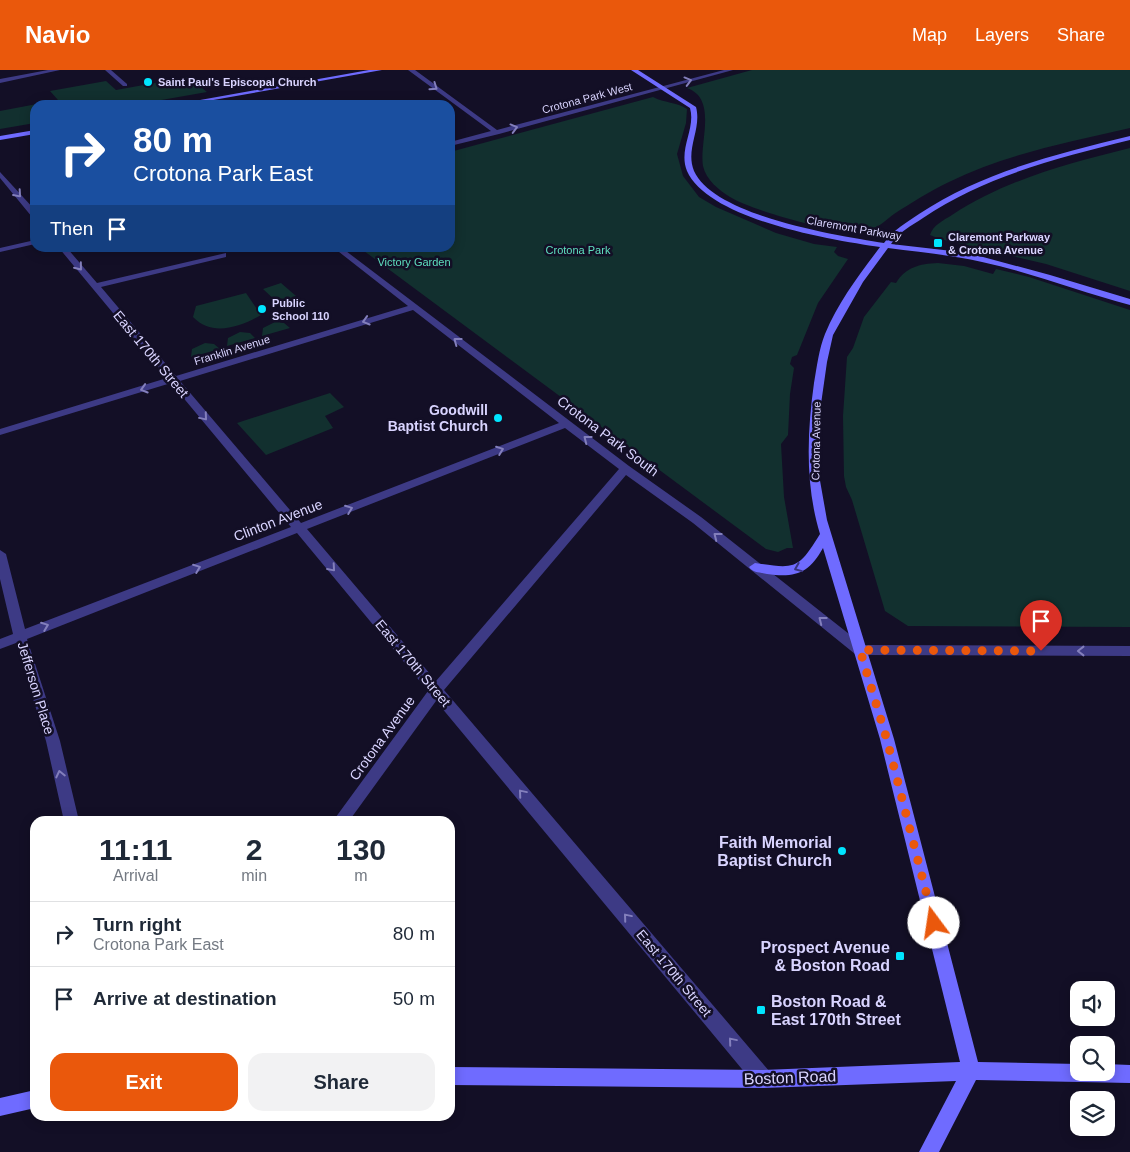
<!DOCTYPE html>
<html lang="en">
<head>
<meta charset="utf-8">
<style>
	body { margin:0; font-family:Helvetica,sans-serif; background:#f2f2f3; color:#1f2937; height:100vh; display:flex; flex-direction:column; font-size:19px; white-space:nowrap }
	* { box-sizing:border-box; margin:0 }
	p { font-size:16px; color:#747a83 }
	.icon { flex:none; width:28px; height:28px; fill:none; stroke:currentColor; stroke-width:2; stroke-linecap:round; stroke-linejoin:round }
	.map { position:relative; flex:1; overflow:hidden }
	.sheet { position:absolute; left:30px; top:746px; width:425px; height:305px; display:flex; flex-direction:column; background:#fff; border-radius:15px; box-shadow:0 2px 12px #0003 }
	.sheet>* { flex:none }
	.hud { position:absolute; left:30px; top:30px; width:425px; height:152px; border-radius:15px; box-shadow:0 2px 12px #0003; background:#1a4fa0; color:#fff; overflow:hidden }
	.fabs { position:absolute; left:1070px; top:911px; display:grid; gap:10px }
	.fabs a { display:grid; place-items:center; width:45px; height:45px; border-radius:10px; background:#fff; box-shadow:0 2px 12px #0003; font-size:25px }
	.pin { position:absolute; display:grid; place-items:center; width:42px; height:42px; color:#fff; margin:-51px -21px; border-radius:50% 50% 50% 0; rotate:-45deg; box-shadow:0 0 5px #0007 }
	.pin .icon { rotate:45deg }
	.me { position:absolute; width:55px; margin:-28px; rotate:346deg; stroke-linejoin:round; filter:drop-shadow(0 0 4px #0008) }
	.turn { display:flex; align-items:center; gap:18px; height:105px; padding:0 20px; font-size:22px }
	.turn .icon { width:65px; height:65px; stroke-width:2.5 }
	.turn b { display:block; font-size:35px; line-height:42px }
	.then { display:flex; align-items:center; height:48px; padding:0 20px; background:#0003; gap:10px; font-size:19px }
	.eta { display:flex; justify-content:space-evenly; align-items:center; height:85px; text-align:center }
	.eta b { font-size:30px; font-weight:600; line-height:35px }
	.button { display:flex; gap:10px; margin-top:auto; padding:10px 20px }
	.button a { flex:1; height:58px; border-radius:15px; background:#ea580c; color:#fff; font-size:20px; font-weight:600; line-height:58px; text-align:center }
	.button a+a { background:#f2f2f3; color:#1f2937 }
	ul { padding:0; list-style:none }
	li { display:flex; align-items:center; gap:15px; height:65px; padding:0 20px; border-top:1px solid #e0e1e3 }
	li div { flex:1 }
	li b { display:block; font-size:19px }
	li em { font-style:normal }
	header { display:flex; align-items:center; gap:30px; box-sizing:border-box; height:70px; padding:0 25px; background:#ea580c; color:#fff }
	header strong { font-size:24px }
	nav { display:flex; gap:28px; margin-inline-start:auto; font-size:18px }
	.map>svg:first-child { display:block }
	.green { fill:#12302f }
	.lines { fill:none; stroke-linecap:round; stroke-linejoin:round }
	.street { fill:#3d3a85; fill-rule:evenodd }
	.secondary { fill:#6f6bff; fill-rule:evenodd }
	.oneway { stroke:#837fbc }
	.oneway2 { stroke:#38347d }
	.route { stroke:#ea580c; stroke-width:9; stroke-dasharray:0 16.2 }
	.poi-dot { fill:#00e5ff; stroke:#130f26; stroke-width:2 }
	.labels { text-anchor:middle; stroke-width:5; stroke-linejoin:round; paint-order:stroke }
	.far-poi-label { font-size:11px; font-weight:bold; fill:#d9d4ff; stroke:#130f26; text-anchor:start }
	.far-street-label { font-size:11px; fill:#d9d4ff; stroke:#130f26 }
	.far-park-label { font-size:11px; fill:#5fe0c0; stroke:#130f26 }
	.street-label { font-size:14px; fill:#d9d4ff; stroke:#130f26 }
	.poi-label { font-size:14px; font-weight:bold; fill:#d9d4ff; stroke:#130f26; text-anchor:end }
	.near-poi-label { font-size:16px; font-weight:bold; fill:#d9d4ff; stroke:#130f26; text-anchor:end }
	.near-street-label { font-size:16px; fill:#d9d4ff; stroke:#130f26 }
</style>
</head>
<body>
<header>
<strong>Navio</strong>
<nav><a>Map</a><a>Layers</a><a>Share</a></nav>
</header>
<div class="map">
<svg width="1130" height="1082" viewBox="0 0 1130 1082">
	<rect width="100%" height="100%" fill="#130f26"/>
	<path class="green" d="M752 0H1130V58C1069 72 1006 84 949 112 930 121 911 133 894 144 887 149 879 157 872 159 847 169 753 141 730 127 719 120 706 110 703 96 699 72 718 29 687 18Z
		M188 7 207 22 133 35H35V53L0 59V41L58 30 50 21 106 11 116 20Z
		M653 27C664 33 677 32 687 39L686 53 677 84 683 106 699 127 716 137 776 163 814 174 837 177 834 182 838 186 848 189 818 233 797 285 792 287 790 294 794 298 790 324 788 365 781 374 784 427 793 478H787L778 482 766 479 360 178H450V82Z
		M1130 78V221L1046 194 940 169 930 165C933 155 944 150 952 145 1007 109 1067 94 1130 78Z
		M938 193 964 196 993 204 996 199 1029 207 1130 240V557L908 556 885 541 852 430 846 417 844 406 843 346 847 287 853 278 864 247 891 212 896 213C906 197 919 194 938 193Z
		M281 213 296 226 278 233 263 219Z
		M246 223 261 245C240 257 212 267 193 247L196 236Z
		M275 252 284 253 290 258 262 266 263 258Z
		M240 262 250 263 255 268 227 276 228 268Z
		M205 273 214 274 220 279 191 287 192 279Z
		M330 323 344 337 325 346 333 358 266 385 237 353Z"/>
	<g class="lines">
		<path class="street" d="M48 0H60L0 13V9Z
			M105 0H111L127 14V16H123Z
			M408 0H415L497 60 724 0H733L499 64 450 76V72L491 61Z
			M0 102 35 140V147H32L0 108Z
			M35 170V174L0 182V178Z
			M59 178H67L97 213 226 183V187L101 217 176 306 408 236 334 178H342L629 396 701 447 863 575 1130 576V586L860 585 855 584 693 453 626 405 444 620 770 1002 772 1009 770 1016 763 1018 756 1016 436 631 349 751H333L428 621 297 463 27 569 60 671 79 751H64L46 671 16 573 0 579V569L13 564 0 509V480L6 484 25 559 291 457 171 313 0 365V359L167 308ZM413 240 559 353 301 453 180 311ZM565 358 619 399 436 611 307 459Z"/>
		<path class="secondary" d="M369 0H382L185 35H172Z
			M631 0H638L696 37C702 59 685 79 694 101 714 146 838 166 884 173 893 160 906 153 919 144 982 102 1057 84 1130 66V70C1058 88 985 106 923 148 911 156 899 162 891 174L952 181 983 187 1050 205 1130 229V235C1080 222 1033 203 982 192 951 185 919 182 888 178L863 212 833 265 827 292 820 341 819 405 827 450 894 669 978 992 1079 994V1002H1106V994L1130 995V1013L976 1010 939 1082H919L956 1011 763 1018 450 1015V997L763 1000 960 992 880 669 823 478C809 503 796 508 767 504 760 502 753 503 749 497L755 493C795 499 798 500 820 464 805 415 807 363 814 313 817 296 819 279 825 264 838 232 860 204 880 177 832 170 709 150 687 101 678 79 696 59 690 38Z
			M35 60V64L0 70V66Z
			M35 1020V1038L0 1046V1028Z"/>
	</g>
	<defs><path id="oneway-chevron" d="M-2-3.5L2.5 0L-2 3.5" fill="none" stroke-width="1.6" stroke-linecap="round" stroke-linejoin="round" transform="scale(1.25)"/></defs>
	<g class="oneway">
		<use href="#oneway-chevron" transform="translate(688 11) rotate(-15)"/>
		<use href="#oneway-chevron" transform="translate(434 17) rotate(35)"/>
		<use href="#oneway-chevron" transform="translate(514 58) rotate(-15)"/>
		<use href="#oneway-chevron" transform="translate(18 124) rotate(49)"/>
		<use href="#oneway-chevron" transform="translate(79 197) rotate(51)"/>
		<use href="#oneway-chevron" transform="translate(366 251) rotate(163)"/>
		<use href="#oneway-chevron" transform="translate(457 271) rotate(-143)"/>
		<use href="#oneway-chevron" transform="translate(144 319) rotate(163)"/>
		<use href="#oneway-chevron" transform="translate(204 347) rotate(50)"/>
		<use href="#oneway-chevron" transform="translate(587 369) rotate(-142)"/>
		<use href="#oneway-chevron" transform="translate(500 380) rotate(-21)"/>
		<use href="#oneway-chevron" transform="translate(349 439) rotate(-21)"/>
		<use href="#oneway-chevron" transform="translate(717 466) rotate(-142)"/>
		<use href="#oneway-chevron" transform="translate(197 498) rotate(-21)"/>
		<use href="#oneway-chevron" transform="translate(332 498) rotate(49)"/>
		<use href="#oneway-chevron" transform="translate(822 550) rotate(-142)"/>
		<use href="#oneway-chevron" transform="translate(45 556) rotate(-21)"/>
		<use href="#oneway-chevron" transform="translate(1081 581) rotate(-180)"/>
		<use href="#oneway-chevron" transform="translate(60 704) rotate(-103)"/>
		<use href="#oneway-chevron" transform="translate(522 723) rotate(-130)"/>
		<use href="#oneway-chevron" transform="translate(627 847) rotate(-130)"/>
		<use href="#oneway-chevron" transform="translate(732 971) rotate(-130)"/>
	</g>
	<use class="oneway2" href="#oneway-chevron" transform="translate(798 498) rotate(158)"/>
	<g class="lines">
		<path class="route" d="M934 853 887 670 860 580 1041 581"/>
	</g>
	<g class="poi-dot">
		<circle cx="148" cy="12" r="5"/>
		<rect x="933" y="168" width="10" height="10" rx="2.5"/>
		<circle cx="262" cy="239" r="5"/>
		<circle cx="498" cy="348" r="5"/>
		<circle cx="842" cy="781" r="5"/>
		<rect x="895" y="881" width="10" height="10" rx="2.5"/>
		<rect x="756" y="935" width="10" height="10" rx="2.5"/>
	</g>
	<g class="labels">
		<g class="far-poi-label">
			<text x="158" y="16">Saint Paul's Episcopal Church</text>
			<text x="948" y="171">Claremont Parkway<tspan x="948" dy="13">&amp; Crotona Avenue</tspan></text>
			<text x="272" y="237">Public<tspan x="272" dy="13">School 110</tspan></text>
		</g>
		<g class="far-street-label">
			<text transform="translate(587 28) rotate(-15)" y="4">Crotona Park West</text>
			<text transform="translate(854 158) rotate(10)" y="4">Claremont Parkway</text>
			<text transform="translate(232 280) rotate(-17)" y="4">Franklin Avenue</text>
			<text transform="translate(816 371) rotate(-89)" y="4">Crotona Avenue</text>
		</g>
		<g class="far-park-label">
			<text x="578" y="184">Crotona Park</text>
			<text x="414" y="196">Victory Garden</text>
		</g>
		<g class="street-label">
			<text transform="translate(151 284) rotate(50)" y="5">East 170th Street</text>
			<text transform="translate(608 366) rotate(37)" y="5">Crotona Park South</text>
			<text transform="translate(278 450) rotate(-21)" y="5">Clinton Avenue</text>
			<text transform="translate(413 593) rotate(50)" y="5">East 170th Street</text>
			<text transform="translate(36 618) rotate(73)" y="5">Jefferson Place</text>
			<text transform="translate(382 668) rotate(-54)" y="5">Crotona Avenue</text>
			<text transform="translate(674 903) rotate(50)" y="5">East 170th Street</text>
		</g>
		<g class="poi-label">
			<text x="488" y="345">Goodwill<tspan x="488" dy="16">Baptist Church</tspan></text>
		</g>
		<g class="near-poi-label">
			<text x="832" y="778">Faith Memorial<tspan x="832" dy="18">Baptist Church</tspan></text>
			<text x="890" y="883">Prospect Avenue<tspan x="890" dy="18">&amp; Boston Road</tspan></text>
			<text x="771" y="937" text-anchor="start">Boston Road &amp;<tspan x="771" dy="18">East 170th Street</tspan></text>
		</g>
		<g class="near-street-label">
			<text transform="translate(790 1007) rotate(-2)" y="6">Boston Road</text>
		</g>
	</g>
</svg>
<div class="fabs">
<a><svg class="icon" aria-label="sound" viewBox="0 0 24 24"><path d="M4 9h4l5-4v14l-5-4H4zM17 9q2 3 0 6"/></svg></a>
<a><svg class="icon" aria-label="search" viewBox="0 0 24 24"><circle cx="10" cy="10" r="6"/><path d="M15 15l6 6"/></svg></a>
<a><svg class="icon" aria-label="layers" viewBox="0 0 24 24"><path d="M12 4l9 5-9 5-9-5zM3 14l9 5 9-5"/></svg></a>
</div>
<div class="pin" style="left:1041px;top:581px;background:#d93025"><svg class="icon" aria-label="arrive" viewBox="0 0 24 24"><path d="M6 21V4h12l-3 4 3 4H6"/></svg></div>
<svg class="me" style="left:934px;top:853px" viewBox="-20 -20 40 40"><circle r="19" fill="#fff"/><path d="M0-13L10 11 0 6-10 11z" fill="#ea580c"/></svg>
<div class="hud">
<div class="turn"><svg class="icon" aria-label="right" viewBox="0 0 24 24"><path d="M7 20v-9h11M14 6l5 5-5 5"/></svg><div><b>80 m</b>Crotona Park East</div></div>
<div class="then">Then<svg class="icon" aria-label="arrive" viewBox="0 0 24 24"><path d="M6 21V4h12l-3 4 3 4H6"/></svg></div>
</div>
<section class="sheet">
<div class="eta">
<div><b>11:11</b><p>Arrival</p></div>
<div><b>2</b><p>min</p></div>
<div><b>130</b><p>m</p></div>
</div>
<ul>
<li><svg class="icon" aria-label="right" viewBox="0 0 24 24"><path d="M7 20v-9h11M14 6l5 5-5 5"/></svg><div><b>Turn right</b><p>Crotona Park East</p></div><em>80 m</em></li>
<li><svg class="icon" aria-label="arrive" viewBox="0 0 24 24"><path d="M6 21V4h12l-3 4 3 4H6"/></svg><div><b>Arrive at destination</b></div><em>50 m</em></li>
</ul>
<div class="button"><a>Exit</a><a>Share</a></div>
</section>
</div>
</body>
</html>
